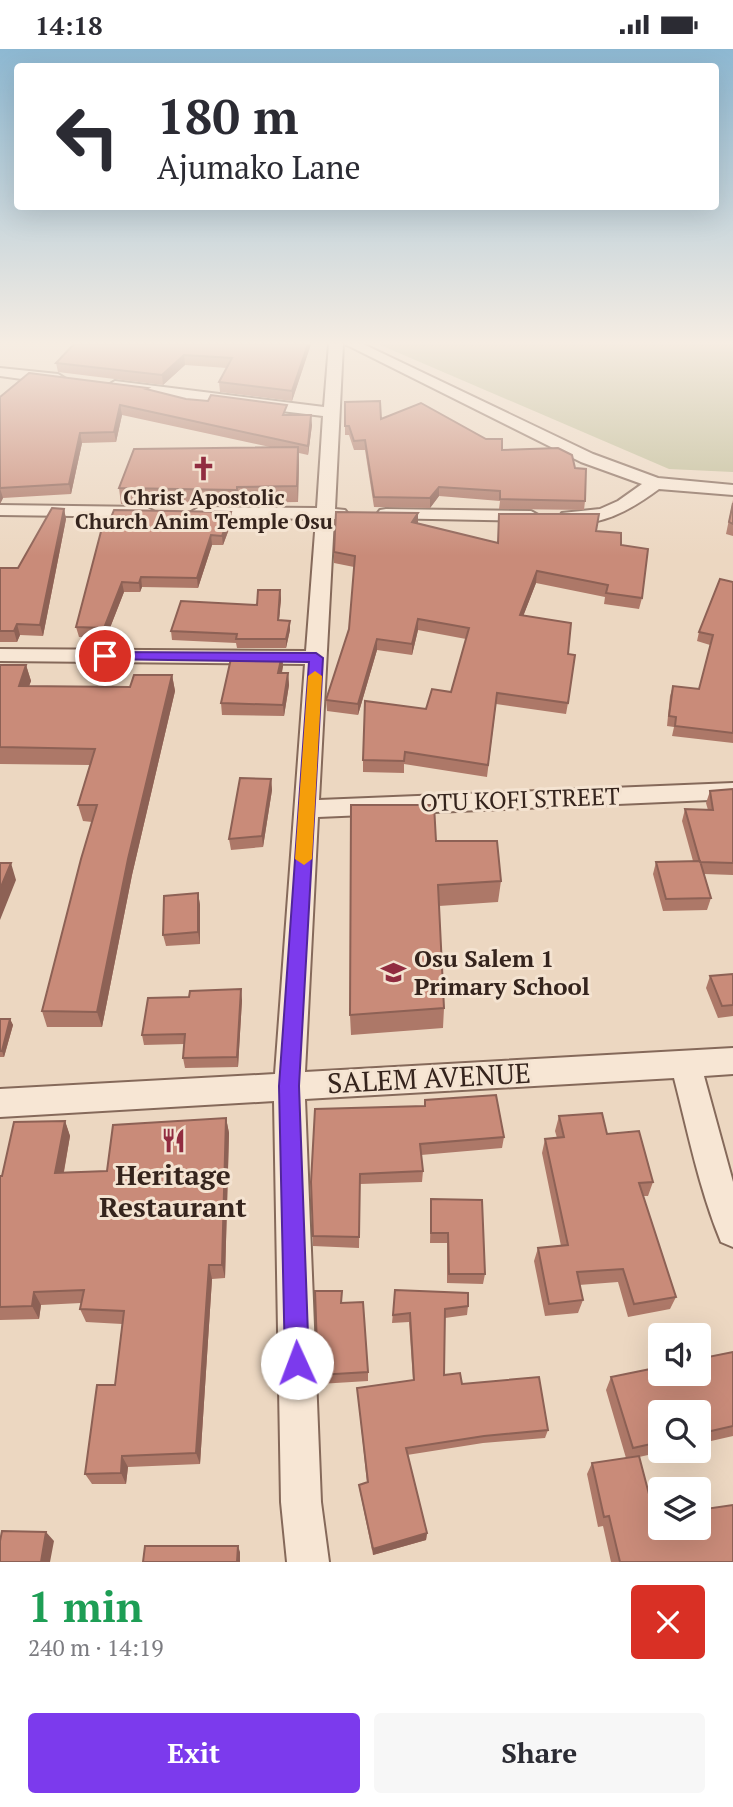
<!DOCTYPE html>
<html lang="en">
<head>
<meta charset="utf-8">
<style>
	body { margin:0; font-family:"PT Serif",serif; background:#f7f7f7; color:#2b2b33; height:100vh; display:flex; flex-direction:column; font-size:26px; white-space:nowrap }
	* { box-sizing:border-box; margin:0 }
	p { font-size:23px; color:#7c7c81 }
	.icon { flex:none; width:38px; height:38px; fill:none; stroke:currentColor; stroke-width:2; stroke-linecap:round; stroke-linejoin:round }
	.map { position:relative; height:1513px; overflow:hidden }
	.side { display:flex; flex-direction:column; background:#fff; flex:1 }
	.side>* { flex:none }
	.guide { position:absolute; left:14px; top:14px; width:705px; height:147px; border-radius:7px; box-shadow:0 7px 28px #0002; background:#fff; color:#2b2b33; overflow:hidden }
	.fabs { position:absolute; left:648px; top:1274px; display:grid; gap:14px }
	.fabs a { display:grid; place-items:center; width:63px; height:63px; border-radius:7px; background:#fff; box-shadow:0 7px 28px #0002; font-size:35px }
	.pin { position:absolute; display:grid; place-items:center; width:60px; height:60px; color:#fff; margin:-30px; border:4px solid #fff; border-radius:50%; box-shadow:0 2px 7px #0007 }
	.me { position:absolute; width:77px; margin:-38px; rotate:358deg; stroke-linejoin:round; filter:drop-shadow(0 0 5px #0008) }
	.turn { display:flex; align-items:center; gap:24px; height:147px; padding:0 28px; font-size:32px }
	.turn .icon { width:91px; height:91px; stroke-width:2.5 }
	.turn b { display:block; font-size:49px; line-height:60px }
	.round { display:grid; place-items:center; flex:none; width:74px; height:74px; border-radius:7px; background:#f7f7f7 }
	.head { display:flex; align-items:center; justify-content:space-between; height:119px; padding:0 28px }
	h1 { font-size:42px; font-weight:700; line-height:52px; color:#1e9e55 }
	.action { display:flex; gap:14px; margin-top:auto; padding:14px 28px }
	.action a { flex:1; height:80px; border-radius:7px; background:#7c3aed; color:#fff; font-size:28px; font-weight:700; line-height:80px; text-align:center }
	.action a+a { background:#f7f7f7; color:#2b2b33 }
	.status { display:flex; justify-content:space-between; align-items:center; height:49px; padding:0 35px; background:#fff; direction:ltr }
	.status svg { height:19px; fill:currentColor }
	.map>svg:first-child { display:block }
	.cemetery { fill:#bebb95 }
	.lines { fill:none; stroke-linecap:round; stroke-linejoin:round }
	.minor-casing { stroke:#85695a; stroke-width:4 }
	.minor { fill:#f7e6d4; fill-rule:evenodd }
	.wall { fill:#ad7868 }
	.shaded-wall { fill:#8d6155 }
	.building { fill:#c98b79; stroke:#8d6155; stroke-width:2 }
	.route { fill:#7c3aed; stroke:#51269a; stroke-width:2 }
	.slow { fill:#f59e0b }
	.labels { text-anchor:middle; stroke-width:6; stroke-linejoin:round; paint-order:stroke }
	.far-poi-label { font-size:21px; font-weight:bold; fill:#35241d; stroke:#f4e3d1 }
	.street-label { font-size:24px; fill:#35241d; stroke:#f4e3d1 }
	.poi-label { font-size:24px; font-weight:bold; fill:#35241d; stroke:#f4e3d1; text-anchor:start }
	.near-street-label { font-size:28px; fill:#35241d; stroke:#f4e3d1 }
	.near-poi-label { font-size:28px; font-weight:bold; fill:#35241d; stroke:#f4e3d1 }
</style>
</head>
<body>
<div class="status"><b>14:18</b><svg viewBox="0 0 49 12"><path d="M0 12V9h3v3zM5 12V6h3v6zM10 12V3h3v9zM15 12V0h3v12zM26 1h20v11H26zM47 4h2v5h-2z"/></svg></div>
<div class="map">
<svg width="733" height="1513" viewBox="0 0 733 1513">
	<rect width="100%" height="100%" fill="#ecd7c1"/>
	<path class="cemetery" d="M378 295H733V423L669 420Z"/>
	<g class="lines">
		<defs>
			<path id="minor" d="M329 295H343L335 460 345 461 348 465 345 469 334 470 319 751 733 734V750L318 768 305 1023 733 999V1025L704 1027 733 1133V1198L721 1193C699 1140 688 1083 674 1029L305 1050 321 1453 329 1513H287L281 1453 274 1052 0 1068V1040L275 1025 305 615 0 612V600L306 602 316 470 200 468 191 463 200 458 317 459 323 367 115 342 107 337 115 332 324 358Z
				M345 295H363L593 405 658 429 733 436V446L659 440C632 460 597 481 562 472L559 468 562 464 600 460 618 452 642 435 581 413Z
				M0 319 58 325 66 330 58 335 0 327Z
				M0 456 146 458 155 463 146 468 0 466Z
				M386 460 531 462 540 467 531 472 380 469 377 465 380 461Z"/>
		</defs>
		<use href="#minor" class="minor-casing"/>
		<use href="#minor" class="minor"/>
	</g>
	<path class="wall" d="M311 295 292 352 220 343 219 333 227 319 185 316 163 336 58 323 56 314Z
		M148 339V341L186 350 287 366 312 376 308 406 299 404 298 453 239 454 238 456 121 455 119 439 270 398 122 366 116 393 82 394 71 445 3 449 0 455V348Z
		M345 353 381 370 502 401 585 452 584 461 499 460 500 452 439 447 430 459 374 458 365 401H354L349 386H345Z
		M733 451V487L726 485Z
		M64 460 66 470 43 587 20 586 17 593H0V519H18Z
		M231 463 232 472 223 496H212L198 539 142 538 140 543H124L106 589 79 588 76 578 104 471Z
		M418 464V474L497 494 596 482 621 496 642 549 639 560 604 555 605 548 536 534 523 567 568 605V654L566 665 496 655 487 728 404 715V724L363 723V711L426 660 451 643 466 590 418 581 412 606 377 601 358 666 327 662 326 651 349 580 354 518 334 514V503Z
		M733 533V694L672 687 674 678 667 677 670 647 673 637 699 640 710 596 697 592 699 583Z
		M280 541 281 550 279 571 290 572V581L286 599H237L236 594 172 591 171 582 257 556Z
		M282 606 283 617 282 624H288L289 636 284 667 222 666 221 654Z
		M0 616H26L31 632 29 637 130 638 172 626 175 642 132 826 102 978H47L42 962 92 773 83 772 78 756 90 716 0 715Z
		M271 730 272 741 263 798 231 801 229 790Z
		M733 740V826L704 825 711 849 707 861 663 862 653 825 656 813 693 812 682 772 685 760 708 761 706 754 710 742Z
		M436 792 501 832 498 853 439 857 444 959 443 979 351 986 350 966Z
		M198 844 200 856V895L166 897 163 886Z
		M733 925V967L718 969 706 939 710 927Z
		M242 951 238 1018 185 1019 183 1009 184 995 144 996 142 986Z
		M0 970H10L13 976 4 1008H0Z
		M425 1051 504 1088 502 1099 421 1106 423 1122 422 1133 360 1135 359 1199 313 1197 311 1133 424 1057Z
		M559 1067 607 1085 653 1133 648 1147H643L676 1248 670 1260 628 1268 618 1233 579 1236 583 1251 578 1264 545 1267 534 1212 538 1199 561 1197 542 1104 545 1090 557 1089 555 1082Z
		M226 1069 229 1084 225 1229 212 1230 200 1415 128 1418 126 1435H92L85 1425 115 1336 122 1275 86 1273 80 1260 81 1254 41 1256 39 1270 0 1271V1127H2L65 1072 70 1087 64 1123 107 1122Z
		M431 1150 485 1225 483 1235 447 1234V1194H430Z
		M395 1241 468 1257 467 1266 445 1269 444 1326 548 1381 545 1389 483 1394 407 1406 427 1484 426 1491 373 1506 360 1443 359 1436 367 1434 357 1339 413 1331 409 1273 392 1274Z
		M342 1254 368 1323V1332L319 1335 318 1326Z
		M733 1303V1387L698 1395V1363H660V1402H666L639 1408 655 1468 733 1513H611L603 1477 598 1478 587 1425 592 1414 626 1409 606 1341 611 1328Z"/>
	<path class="shaded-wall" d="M308 295H311L292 352V342Z
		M184 306 185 316 163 336 162 326Z
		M120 356 122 366 116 393 114 383Z
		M311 366 312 376 308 406V397Z
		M80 384 82 394 71 445 69 435Z
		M298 398 299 413 298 453 297 437Z
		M237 438 239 454 238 456 237 441Z
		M439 438V447L430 459V449Z
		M0 439 3 449 0 455Z
		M64 460 66 470 43 587 40 576Z
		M231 463 232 472 223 496 222 487Z
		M418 464V475L412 473Z
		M211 486 212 496 198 539 197 529Z
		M537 522 536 534 519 578 520 566Z
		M141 528 142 538 140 543 139 534Z
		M122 533 124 543 106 589 104 579Z
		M280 541 281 550 278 580V571Z
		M418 570V581L412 606V595Z
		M290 572V581L286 599V590Z
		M17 575 20 586 17 593 14 582Z
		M377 590V601L358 666V655Z
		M282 606 283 617 279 636 278 624Z
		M26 616 31 632 23 653 19 637Z
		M288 624 289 636 284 667 283 656Z
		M172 626 175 642 132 826 102 978 97 963 128 810Z
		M271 730 272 741 263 798 262 787Z
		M11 814 16 831 0 871V840Z
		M198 844 200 856V895L198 883Z
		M241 940 242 951 238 1018 237 1008Z
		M10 970 13 976 4 1008 2 1002Z
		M226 1069 229 1084 225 1229 222 1216Z
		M65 1072 70 1087 61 1138 55 1124Z
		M209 1216 212 1230 200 1415 196 1404Z
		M34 1243 41 1256 39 1270 32 1257Z
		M122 1407 128 1418 126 1435 121 1424Z
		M46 1483 54 1492 50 1513H41Z
		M427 1484 426 1491 373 1506V1500Z
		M238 1497 240 1503V1513H237Z"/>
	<path class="building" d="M74 295H308L292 342 219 333 232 309 184 306 162 326 56 314Z
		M29 324 148 339 146 340 186 350 208 352 211 346 287 356 283 366H311L308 397 120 356 114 383 80 384 69 435 0 439V348Z
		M380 352 381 370 421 354 486 390H502V401L558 399 572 406 575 419 586 420 585 452 500 450V442L439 438 430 449 374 448 365 391 354 392 349 377H345V353Z
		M298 398 297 437 237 438V441L119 439 134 400Z
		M733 454V475L729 473Z
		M52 459 64 460 40 576 17 575 14 582H0V519H18Z
		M114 461 231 463 222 487 211 486 197 529 141 528 139 534 122 533 104 579 76 578 104 471H110Z
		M336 463 418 464 412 473 498 494 499 465H599L596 482 621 484V496L648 500 642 549 606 544 608 536 537 522 520 566 571 574 568 605 575 606 568 654 497 644 488 716 405 703 404 712 363 711 365 652 426 660 432 640 451 643 469 579 418 570 412 595 377 590 358 655 326 651 349 580 355 507 334 503Z
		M720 530 733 533V684L675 677 676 668 669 667 673 637 699 640 713 586 699 583Z
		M258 541H280L278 571 290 572 286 590H236L237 585 171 582 181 552 257 556Z
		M232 605 282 606 278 624H288L283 656 221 654Z
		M0 616H26L19 637 130 638 134 626H172L128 810 97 963 42 962 81 810 97 756H78L95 700 0 698Z
		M240 729 271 730 262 787 229 790Z
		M733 740V814L700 813 685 760 713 761 710 742Z
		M351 756H434L436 792H497L501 832 438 836 444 959 350 966Z
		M700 812 711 849 666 850 656 813Z
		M0 814H11L0 840Z
		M198 844V883L163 886 164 847Z
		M733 925V956L722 957 710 927Z
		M241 940 237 1008 183 1009 185 985 142 986 148 949 189 948 190 942Z
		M0 970H10L2 1002H0Z
		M496 1046 504 1088 420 1095 423 1122 360 1125 359 1188 313 1187 311 1133 315 1060 425 1057V1051Z
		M602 1064 607 1085 639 1082 653 1133 639 1134 676 1248 634 1255 623 1220 577 1223 583 1251 549 1255 538 1199 568 1196 545 1090 564 1088 559 1067Z
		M226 1069 222 1216H209L196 1404 122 1407 121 1424 85 1425 97 1336H115L124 1262 80 1260 84 1241 34 1243 32 1257 0 1258V1127H2L14 1073 65 1072 55 1124 107 1122 113 1076Z
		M431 1150 482 1151 485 1225H449L448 1184H431Z
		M395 1241 468 1244V1257L445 1260 444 1326 460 1324 462 1335 539 1328 548 1381 484 1387 406 1399 427 1484 373 1500 359 1436 368 1433 357 1339 414 1331 410 1264 393 1266Z
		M315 1242H342L341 1254 363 1253 368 1323 318 1326Z
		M733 1303V1377L698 1385V1363H660V1393L633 1399 611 1328 660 1318V1325H698V1310Z
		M639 1407 655 1468 660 1467V1479H698V1461L733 1456V1513H620L609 1467 604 1468 592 1414Z
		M2 1482 46 1483 41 1513H0V1492Z
		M145 1497H238L237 1513H143Z"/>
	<linearGradient id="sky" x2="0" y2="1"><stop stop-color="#8db8d2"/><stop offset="0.58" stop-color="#f6ede3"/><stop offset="1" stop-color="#f6ede3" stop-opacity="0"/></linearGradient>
	<rect width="733" height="507" fill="url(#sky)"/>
	<path class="route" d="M105 603 316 604 323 609 299 1037 309 1314 305 1323 297 1326 289 1323 285 1314 279 1037 309 613 100 610 98 607Z"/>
	<path class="slow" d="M315 622 322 627 312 810 304 816 295 810 308 627Z"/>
	<defs>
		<symbol id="church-bare" viewBox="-9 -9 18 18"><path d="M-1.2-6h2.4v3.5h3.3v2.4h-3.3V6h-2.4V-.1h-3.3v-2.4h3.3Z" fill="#912c40" stroke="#f4e3d1" stroke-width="2.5" paint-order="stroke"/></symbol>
		<symbol id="school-bare" viewBox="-9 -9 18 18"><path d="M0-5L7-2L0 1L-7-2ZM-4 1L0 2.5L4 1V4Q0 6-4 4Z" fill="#912c40" stroke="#f4e3d1" stroke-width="2.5" paint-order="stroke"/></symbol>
		<symbol id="restaurant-bare" viewBox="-9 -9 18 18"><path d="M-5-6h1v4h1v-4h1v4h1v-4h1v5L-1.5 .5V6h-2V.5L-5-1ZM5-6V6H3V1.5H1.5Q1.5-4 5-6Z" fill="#912c40" stroke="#f4e3d1" stroke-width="2.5" paint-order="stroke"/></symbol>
	</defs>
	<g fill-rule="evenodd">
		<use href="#church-bare" x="186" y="402" width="35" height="35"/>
		<use href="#school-bare" x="376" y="906" width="35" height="35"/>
		<use href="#restaurant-bare" x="156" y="1074" width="35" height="35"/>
	</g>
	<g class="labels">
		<g class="far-poi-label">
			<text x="204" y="456">Christ Apostolic<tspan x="204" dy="24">Church Anim Temple Osu</tspan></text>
		</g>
		<g class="street-label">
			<text transform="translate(520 751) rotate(-2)" y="8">OTU KOFI STREET</text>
		</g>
		<g class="poi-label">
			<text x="414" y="918">Osu Salem 1<tspan x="414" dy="28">Primary School</tspan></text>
		</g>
		<g class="near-street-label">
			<text transform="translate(429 1029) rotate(-3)" y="10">SALEM AVENUE</text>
		</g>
		<g class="near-poi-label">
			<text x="173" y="1136">Heritage<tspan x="173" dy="32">Restaurant</tspan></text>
		</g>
	</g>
</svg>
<div class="fabs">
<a><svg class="icon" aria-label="sound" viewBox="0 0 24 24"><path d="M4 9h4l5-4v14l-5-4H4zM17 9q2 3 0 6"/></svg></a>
<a><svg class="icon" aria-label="search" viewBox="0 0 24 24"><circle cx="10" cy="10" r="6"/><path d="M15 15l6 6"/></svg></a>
<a><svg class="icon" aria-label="layers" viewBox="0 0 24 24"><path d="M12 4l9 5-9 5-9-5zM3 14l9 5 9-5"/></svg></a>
</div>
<div class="pin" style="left:105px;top:607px;background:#d93025"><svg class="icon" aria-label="arrive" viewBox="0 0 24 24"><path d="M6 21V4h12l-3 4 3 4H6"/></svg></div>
<svg class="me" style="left:297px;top:1314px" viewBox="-20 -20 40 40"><circle r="19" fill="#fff"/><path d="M0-13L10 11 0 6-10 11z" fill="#7c3aed"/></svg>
<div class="guide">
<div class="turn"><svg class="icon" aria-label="left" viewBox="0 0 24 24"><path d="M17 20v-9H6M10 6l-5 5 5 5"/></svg><div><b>180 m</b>Ajumako Lane</div></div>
</div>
</div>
<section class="side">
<div class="head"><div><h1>1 min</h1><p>240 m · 14:19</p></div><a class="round" style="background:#d93025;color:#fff"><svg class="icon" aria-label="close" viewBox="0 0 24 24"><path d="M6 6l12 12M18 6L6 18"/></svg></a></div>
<div class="action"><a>Exit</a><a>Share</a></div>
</section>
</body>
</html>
